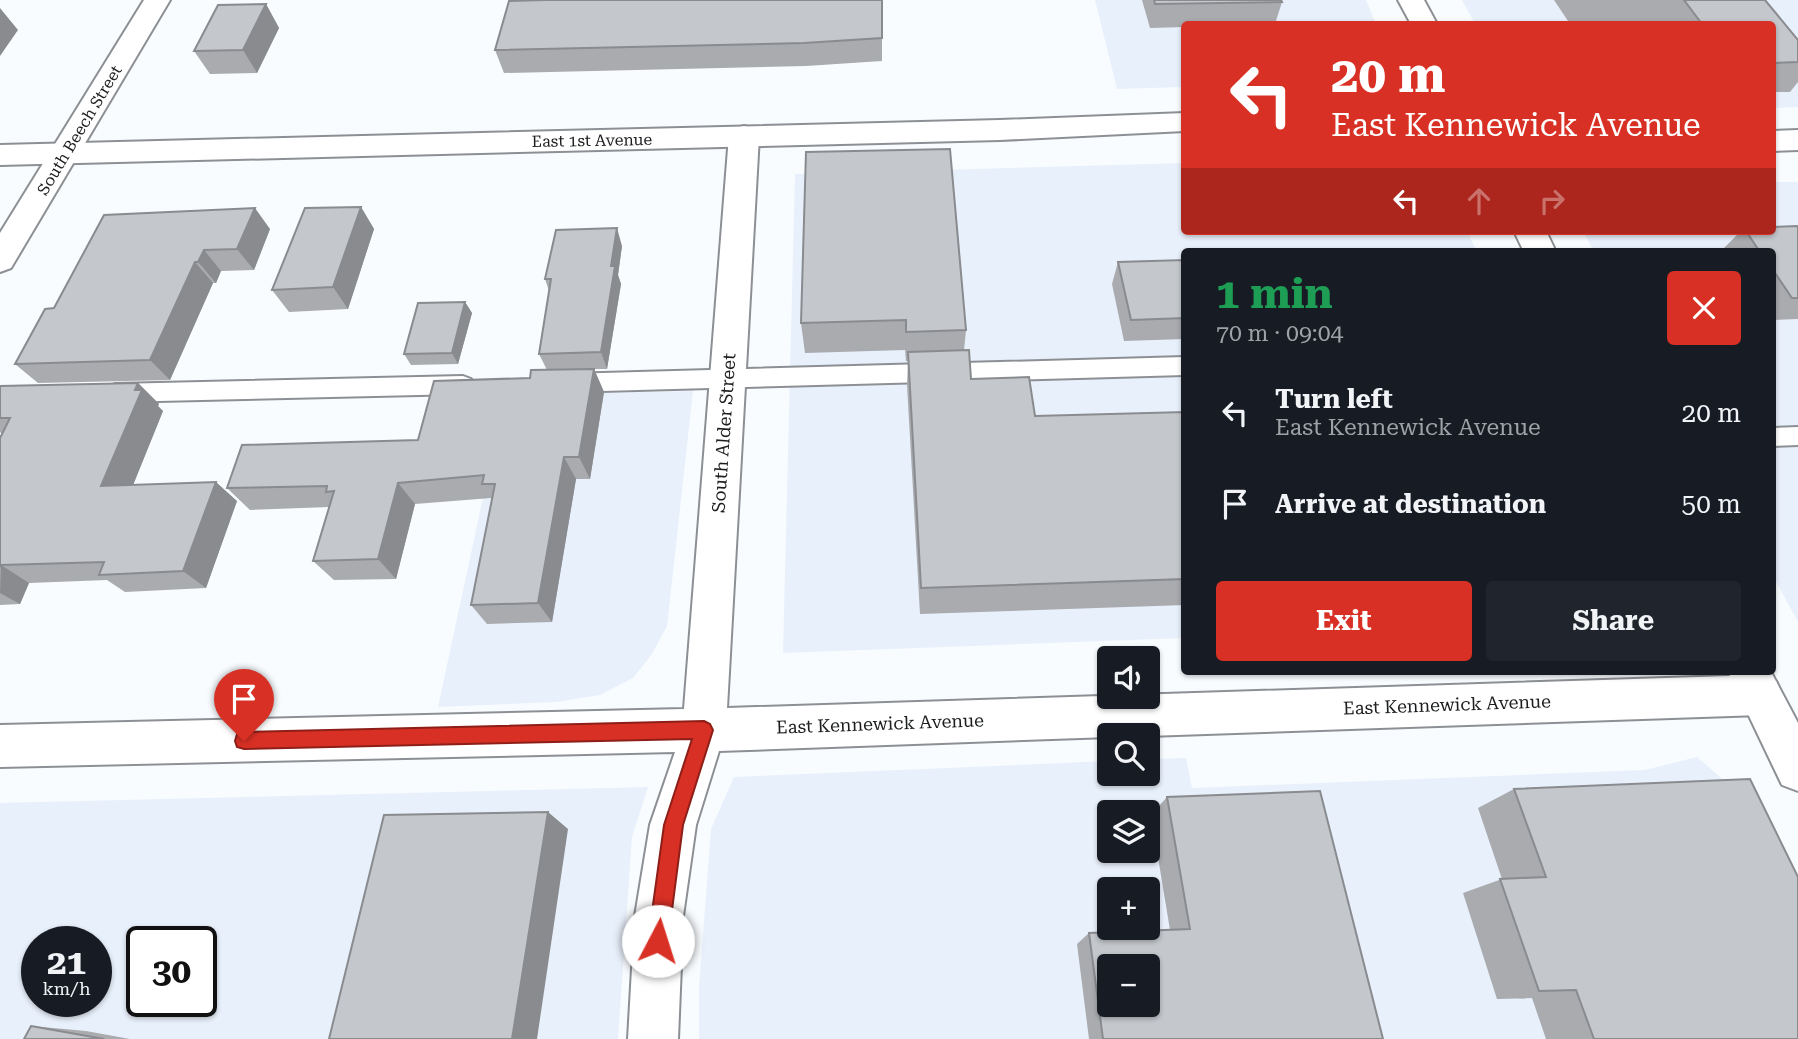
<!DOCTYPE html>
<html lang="en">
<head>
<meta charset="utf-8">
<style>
	body { margin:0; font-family:"Roboto Serif",serif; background:#20242c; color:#f1f3f6; height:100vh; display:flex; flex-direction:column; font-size:26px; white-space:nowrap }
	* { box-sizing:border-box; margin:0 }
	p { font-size:23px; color:#9ea1a6 }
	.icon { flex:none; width:38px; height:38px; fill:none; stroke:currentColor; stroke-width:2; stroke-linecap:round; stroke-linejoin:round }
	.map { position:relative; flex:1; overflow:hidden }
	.panel { position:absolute; left:1181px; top:248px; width:595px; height:427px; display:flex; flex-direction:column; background:#171b24; border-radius:7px; box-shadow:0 2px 5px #0004 }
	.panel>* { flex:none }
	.banner { position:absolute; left:1181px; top:21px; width:595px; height:214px; border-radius:7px; box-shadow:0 2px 5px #0004; background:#d93025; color:#fff; overflow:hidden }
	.buttons { position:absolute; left:1097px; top:646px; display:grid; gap:14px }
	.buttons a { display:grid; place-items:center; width:63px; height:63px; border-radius:7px; background:#171b24; box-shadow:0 2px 5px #0004; font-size:35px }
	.speed { position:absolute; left:21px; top:926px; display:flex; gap:14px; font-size:35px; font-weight:700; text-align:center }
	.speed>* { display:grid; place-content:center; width:91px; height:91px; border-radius:50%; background:#171b24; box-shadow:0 2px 5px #0004; line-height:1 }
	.speed small { font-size:18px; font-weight:400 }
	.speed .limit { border:4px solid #111; border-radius:10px; background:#fff; color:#111 }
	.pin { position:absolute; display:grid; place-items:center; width:60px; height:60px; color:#fff; margin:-72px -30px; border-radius:50% 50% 50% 0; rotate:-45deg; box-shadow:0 0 7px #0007 }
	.pin .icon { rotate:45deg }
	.me { position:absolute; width:77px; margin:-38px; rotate:5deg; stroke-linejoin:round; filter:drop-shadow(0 0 5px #0008) }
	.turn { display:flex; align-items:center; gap:24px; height:147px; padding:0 35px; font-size:32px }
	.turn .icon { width:91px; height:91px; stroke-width:2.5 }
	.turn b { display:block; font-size:49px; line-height:60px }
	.lanes { display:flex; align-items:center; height:66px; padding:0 35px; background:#0003; justify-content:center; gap:35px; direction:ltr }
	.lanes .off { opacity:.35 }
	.round { display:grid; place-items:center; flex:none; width:74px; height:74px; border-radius:7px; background:#20242c }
	.headline { display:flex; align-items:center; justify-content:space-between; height:119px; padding:0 35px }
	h1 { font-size:42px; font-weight:700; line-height:52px; color:#1e9e55 }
	.primary-button { display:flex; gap:14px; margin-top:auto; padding:14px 35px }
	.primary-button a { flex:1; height:80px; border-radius:7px; background:#d93025; color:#fff; font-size:28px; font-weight:700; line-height:80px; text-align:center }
	.primary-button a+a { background:#20242c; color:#f1f3f6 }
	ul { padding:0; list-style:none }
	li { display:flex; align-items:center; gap:21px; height:91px; padding:0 35px }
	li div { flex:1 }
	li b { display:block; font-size:26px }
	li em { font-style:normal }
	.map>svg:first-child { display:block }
	.built { fill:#e8f0fb; fill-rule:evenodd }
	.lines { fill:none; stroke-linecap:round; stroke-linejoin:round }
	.service-casing { stroke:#8c8f94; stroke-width:4 }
	.minor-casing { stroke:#8c8f94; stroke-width:4 }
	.secondary-casing { stroke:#8c8f94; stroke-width:4 }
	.service { fill:#fff; fill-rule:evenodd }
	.minor { fill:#fff; fill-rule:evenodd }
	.secondary { fill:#fff; fill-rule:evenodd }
	.wall { fill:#a9abaf }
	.shaded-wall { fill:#898b8f }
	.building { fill:#c4c7cc; stroke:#898b8f; stroke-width:2; fill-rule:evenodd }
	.route { fill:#d93025; stroke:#8d1f18; stroke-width:2 }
	.labels { text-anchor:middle; stroke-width:5; stroke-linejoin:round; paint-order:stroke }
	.far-street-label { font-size:16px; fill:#1c1d1f; stroke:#fff }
	.street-label { font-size:18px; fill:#1c1d1f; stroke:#fff }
</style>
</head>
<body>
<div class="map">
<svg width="1798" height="1039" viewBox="0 0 1798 1039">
	<rect width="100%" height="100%" fill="#f9fcff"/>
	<path class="built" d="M1095 0H1366L1376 24H1185V87L1117 89Z
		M1462 0H1798V107L1773 108V24H1475Z
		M1185 163V231H1467L1477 252H1185V638L783 653 795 174Z
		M1773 182H1798V622L1773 576V252H1594L1583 231H1773Z
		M693 391 667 626 652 654 633 678 600 695 556 702 438 707 505 395Z
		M1697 757 1754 806 1798 1039H699V987L711 829 734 777 1109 761 1110 774H1148V759L1186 758 1192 788 1645 770ZM1110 812H1148V850H1110ZM1110 889H1148V928H1110ZM1110 966H1148V1004H1110Z
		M648 787 632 837 618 1039H0V803ZM37 942H96V1001H37ZM142 942H201V1001H142Z"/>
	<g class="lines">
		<defs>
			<path id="service" d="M1185 357V375L566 392 558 389 555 383 558 377 566 374Z
				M463 376 471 379 474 385 471 391 463 394 115 402 107 399 104 393 107 387 115 384Z
				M1798 427V445L1773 446V428Z"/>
			<path id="minor" d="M144 0H170L11 268 0 272V233Z
				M744 126 754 129 759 136 727 708 1761 675 1776 681 1782 695 1776 709 1761 715 1148 736 1110 735V737L719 751 696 825 683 916 678 1039H628L635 916 650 825 675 752 0 767V725L684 709 729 136 734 129Z"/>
			<path id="secondary" d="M1398 0H1424L1437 24H1411Z
				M1185 113V131L1000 140 0 165V145L1000 120Z
				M1798 130V150L1773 151V131Z
				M1514 231H1546L1556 252H1524Z
				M1728 672H1771L1798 723V791L1782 785Z"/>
		</defs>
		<use href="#service" class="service-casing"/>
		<use href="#minor" class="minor-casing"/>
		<use href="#secondary" class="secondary-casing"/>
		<use href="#service" class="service"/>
		<use href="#minor" class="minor"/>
		<use href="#secondary" class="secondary"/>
	</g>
	<path class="wall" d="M882 0V61L806 66 504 73 495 50Z
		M1142 0H1281L1282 2 1275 24H1185V27L1150 28Z
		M1554 0H1765L1798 40V82L1790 92H1773V24H1660L1658 22 1570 24Z
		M266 4 279 28 257 73 210 74 194 51Z
		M806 152 966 330 964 350 971 379 1035 416 1185 412V605L920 614 907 385 908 361H906L905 350 805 353 801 323Z
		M361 207 374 229 348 309 289 312 272 290Z
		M104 215 270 229 254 270 221 271 216 283H213L170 380 38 383 15 364 54 308Z
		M1798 228V319L1773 320V252H1723L1722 250 1741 231H1773Z
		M622 246 618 275 621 284 607 369H594L604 392 590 479H576L552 622 487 624 471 605 492 499 491 498 415 504 396 579 334 580 313 561 329 507 250 510 227 488 418 440 547 370 539 354 549 291 545 279Z
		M1185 260V339L1124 341 1112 284 1118 262Z
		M465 302 472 313 458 364 411 365 404 354Z
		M138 383 159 404 158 406 163 411 133 485 237 501 206 588 125 592 107 580 29 583 20 604 0 605V438L2 434 0 432V386Z
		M1514 789 1798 1039H1546L1532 998 1497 999 1463 893 1502 879 1478 808Z
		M1167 797 1383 1039H1089L1077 944 1089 933 1170 930 1151 815Z
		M31 1026 86 1031 130 1039H24Z"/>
	<path class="shaded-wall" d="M266 4 279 28 257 73 243 50Z
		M0 8 18 30 0 56Z
		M361 207 374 229 348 309 333 287Z
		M255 208 270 229 254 270 237 249Z
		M617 228 622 246 618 275 621 284 607 369 601 352 611 266Z
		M204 250 221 271 216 283 198 262Z
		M195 262 213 283 170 380 150 360Z
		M465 302 472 313 458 364 452 353Z
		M594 369 604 392 590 479 579 457Z
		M138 383 159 404 158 406 163 411 125 505 101 486Z
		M564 457 576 479 552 622 538 603Z
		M216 482 237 501 206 588 183 571Z
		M398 483 415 504 396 579 378 559Z
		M1 565 29 583 20 604 0 593Z
		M548 812 568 829 537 1039H512Z"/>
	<path class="building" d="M545 0H882V38L804 43 495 50 509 1Z
		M1154 0H1281L1282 2 1155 4Z
		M1684 0H1765L1798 40V62L1773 63V24H1702Z
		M266 4 243 50 194 51 218 5Z
		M950 149 966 330 906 332V320L801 323 806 152Z
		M361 207 333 287 272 290 305 208Z
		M255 208 237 249 204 250 198 262H195L150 360 15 364 45 309 54 308 104 215Z
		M1797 226 1798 228V298H1792L1773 270V252H1760L1746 231H1773V227Z
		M617 228 611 266H615L601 352 539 354 551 279H545L556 230Z
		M1185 260V318L1131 320 1118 262Z
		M465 302 452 353 404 354 418 303Z
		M969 350 971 379 1029 377 1035 416 1185 412V579L921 588 908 352Z
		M594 369 579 457H564L538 603 471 605 495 484H482L484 475 398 483 378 559 313 561 334 491 326 492 327 486 227 488 242 445 418 440 434 381 530 378 531 370Z
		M138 383 135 390H142L101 486 216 482 183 571 99 575 104 562 1 565 0 567V438L10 418H0V386Z
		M1750 779 1798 877V1039H1594L1576 990 1539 991 1500 879 1546 877 1514 789Z
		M1320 791 1383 1039H1103L1089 933 1190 929 1167 797ZM1110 966H1148V1004H1110Z
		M548 812 512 1039H329L384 815Z
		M31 1026 104 1039H24Z"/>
	<path class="route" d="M704 721 710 724 713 730 683 825 668 941 665 948 658 951 651 948 648 941 664 825 692 739 244 749 237 747 235 741 237 734 244 732Z"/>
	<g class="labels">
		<g class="far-street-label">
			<text transform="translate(79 130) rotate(-59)" y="6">South Beech Street</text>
			<text transform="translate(592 140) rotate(-1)" y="6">East 1st Avenue</text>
		</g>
		<g class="street-label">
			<text transform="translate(724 433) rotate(-86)" y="6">South Alder Street</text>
			<text transform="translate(1447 705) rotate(-2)" y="6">East Kennewick Avenue</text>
			<text transform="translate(880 724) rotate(-2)" y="6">East Kennewick Avenue</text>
		</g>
	</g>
</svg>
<div class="buttons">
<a><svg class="icon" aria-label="sound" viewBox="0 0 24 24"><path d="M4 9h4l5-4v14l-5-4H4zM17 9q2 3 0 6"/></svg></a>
<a><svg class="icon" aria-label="search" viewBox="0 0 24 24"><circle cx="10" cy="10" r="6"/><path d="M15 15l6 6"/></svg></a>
<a><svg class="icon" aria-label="layers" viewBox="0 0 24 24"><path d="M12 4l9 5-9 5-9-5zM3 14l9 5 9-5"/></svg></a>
<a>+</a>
<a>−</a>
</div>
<div class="speed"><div>21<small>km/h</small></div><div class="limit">30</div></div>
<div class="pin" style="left:244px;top:741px;background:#d93025"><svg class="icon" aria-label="arrive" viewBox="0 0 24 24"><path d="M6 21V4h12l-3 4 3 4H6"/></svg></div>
<svg class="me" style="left:658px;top:941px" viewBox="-20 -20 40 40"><circle r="19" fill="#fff"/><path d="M0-13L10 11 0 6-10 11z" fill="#d93025"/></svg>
<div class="banner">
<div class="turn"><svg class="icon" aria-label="left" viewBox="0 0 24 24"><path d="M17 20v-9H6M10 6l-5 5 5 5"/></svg><div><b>20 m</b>East Kennewick Avenue</div></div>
<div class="lanes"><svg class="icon" aria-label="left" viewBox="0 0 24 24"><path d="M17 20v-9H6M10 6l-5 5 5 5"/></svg><svg class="icon off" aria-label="ahead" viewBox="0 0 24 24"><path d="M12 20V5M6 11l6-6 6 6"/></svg><svg class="icon off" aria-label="right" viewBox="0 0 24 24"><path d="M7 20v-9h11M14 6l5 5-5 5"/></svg></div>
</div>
<section class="panel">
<div class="headline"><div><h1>1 min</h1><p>70 m · 09:04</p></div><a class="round" style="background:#d93025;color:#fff"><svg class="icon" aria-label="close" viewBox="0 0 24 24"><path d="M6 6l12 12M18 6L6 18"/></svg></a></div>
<ul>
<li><svg class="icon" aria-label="left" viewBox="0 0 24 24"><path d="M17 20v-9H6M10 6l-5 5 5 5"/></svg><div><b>Turn left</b><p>East Kennewick Avenue</p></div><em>20 m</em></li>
<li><svg class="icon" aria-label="arrive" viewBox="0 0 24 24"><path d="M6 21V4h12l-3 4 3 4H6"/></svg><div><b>Arrive at destination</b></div><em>50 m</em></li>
</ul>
<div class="primary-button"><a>Exit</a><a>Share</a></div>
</section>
</div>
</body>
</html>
